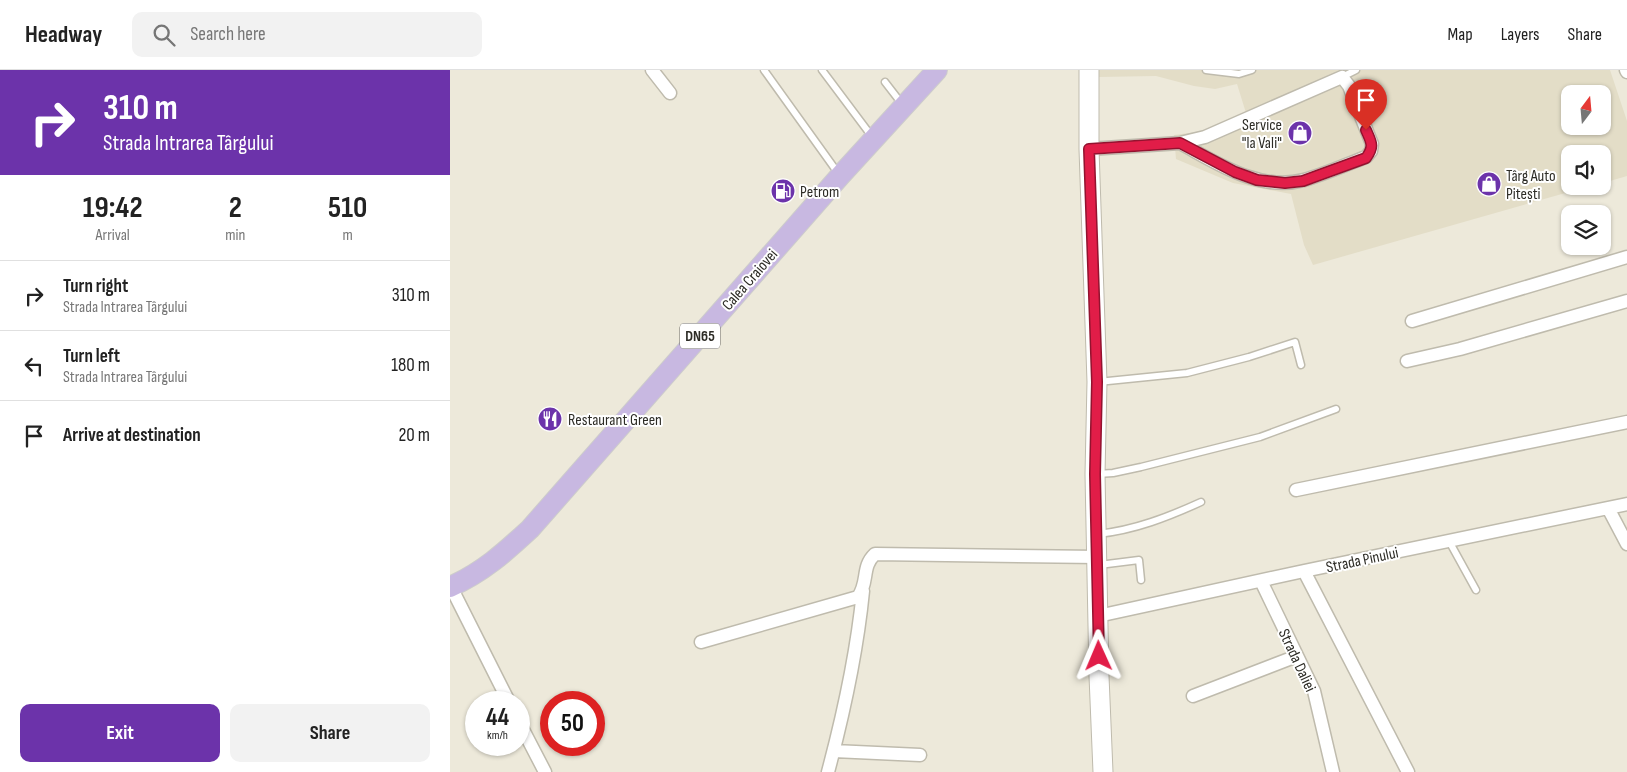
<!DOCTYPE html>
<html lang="en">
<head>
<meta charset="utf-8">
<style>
	body { margin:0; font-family:"Sofia Sans Condensed",sans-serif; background:#f2f2f2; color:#222; height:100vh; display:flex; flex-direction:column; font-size:19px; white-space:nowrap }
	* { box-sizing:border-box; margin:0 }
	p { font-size:16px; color:#767676 }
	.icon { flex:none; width:28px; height:28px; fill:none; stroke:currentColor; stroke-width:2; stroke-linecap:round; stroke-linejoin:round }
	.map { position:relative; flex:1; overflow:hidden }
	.details { display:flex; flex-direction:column; background:#fff; width:450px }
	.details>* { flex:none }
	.top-card { background:#6c33aa; color:#fff; overflow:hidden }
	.needle { width:32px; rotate:16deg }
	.fabs { position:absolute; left:1111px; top:15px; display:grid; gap:10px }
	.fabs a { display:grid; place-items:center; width:50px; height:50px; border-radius:10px; background:#fff; box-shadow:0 1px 4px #0004; font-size:25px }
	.speed { position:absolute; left:15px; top:621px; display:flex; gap:10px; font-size:25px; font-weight:700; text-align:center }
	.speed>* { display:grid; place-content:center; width:65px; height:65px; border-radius:50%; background:#fff; box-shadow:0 1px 4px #0004; line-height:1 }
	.speed small { font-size:12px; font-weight:400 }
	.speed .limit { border:8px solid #d22; background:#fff; color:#111 }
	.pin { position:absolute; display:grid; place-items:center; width:42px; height:42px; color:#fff; margin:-51px -21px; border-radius:50% 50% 50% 0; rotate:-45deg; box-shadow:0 0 5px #0007 }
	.pin .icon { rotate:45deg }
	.me { position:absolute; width:55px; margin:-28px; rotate:359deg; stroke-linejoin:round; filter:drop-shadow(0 0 4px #0008) }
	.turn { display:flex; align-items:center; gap:18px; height:105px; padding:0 20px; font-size:22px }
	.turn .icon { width:65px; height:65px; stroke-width:2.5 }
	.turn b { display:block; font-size:35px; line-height:42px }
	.eta { display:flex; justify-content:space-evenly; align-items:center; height:85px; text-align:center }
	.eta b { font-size:30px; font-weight:700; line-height:35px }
	.button { display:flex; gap:10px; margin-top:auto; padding:10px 20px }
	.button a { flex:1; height:58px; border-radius:10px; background:#6c33aa; color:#fff; font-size:20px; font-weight:700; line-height:58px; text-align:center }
	.button a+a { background:#f2f2f2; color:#222 }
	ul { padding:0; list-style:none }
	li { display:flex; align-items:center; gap:15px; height:70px; padding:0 20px; border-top:1px solid #e0e0e0 }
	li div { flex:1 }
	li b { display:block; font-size:19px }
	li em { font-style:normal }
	header { display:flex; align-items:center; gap:30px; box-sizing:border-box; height:70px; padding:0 25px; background:#fff; border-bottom:1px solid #e0e0e0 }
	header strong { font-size:24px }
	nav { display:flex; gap:28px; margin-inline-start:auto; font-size:18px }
	.search { width:350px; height:45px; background:#f2f2f2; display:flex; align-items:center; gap:12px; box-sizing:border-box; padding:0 18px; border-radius:10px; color:#767676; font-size:19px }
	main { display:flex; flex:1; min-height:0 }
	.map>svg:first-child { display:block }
	.built { fill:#e3ddc7; fill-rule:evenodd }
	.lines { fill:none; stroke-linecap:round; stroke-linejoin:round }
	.lane-casing { stroke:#bfbbad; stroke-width:9 }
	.street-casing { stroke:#bfbbad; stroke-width:15 }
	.secondary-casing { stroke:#bfbbad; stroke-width:21 }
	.primary-casing { stroke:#cdcccb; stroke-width:22 }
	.lane { stroke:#fff; stroke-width:6 }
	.street { stroke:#fff; stroke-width:12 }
	.secondary { stroke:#fff; stroke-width:19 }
	.primary { stroke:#c8b8e1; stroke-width:20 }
	.route-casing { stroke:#92132f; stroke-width:12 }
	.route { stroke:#e11d48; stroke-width:9 }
	.labels { text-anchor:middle; stroke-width:4; stroke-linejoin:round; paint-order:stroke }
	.shield { fill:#fff; stroke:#6c6b67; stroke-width:1 }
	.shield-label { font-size:15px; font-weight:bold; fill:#2d2c26 }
	.poi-label { font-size:16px; fill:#2d2c26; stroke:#fff; text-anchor:start }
	.street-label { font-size:16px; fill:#2d2c26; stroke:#fff }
</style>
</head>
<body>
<header>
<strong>Headway</strong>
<div class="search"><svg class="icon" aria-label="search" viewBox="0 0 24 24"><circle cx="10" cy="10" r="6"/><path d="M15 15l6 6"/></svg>Search here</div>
<nav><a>Map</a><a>Layers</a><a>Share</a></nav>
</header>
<main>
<section class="details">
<div class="top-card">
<div class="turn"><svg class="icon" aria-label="right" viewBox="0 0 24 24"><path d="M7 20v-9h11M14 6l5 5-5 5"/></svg><div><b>310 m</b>Strada Intrarea Târgului</div></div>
</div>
<div class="eta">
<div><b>19:42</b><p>Arrival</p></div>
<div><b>2</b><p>min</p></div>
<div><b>510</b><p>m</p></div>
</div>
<ul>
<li><svg class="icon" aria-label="right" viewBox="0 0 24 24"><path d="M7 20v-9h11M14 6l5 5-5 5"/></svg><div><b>Turn right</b><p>Strada Intrarea Târgului</p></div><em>310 m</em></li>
<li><svg class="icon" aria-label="left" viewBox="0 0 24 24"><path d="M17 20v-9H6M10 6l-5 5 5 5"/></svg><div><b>Turn left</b><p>Strada Intrarea Târgului</p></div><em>180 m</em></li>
<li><svg class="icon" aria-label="arrive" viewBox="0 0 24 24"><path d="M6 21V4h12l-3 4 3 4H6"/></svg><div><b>Arrive at destination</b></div><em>20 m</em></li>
</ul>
<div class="button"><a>Exit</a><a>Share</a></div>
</section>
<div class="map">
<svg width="1177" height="702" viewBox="0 0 1177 702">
	<rect width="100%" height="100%" fill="#ede9da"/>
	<path class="built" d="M649 0H1160L1177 51V106L1153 113 1152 84H1120V116H1140L863 195 854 175 841 124 783 113 726 89 724 65 761 60 796 43 787 14 765 19 744 16 706 6 649 7ZM1120 24H1152V56H1120Z"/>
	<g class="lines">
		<defs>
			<path id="lane" d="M314 0 388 103
				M372 0 423 68
				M756 0 789 4 802 0
				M892 7 906 0
				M435 12 452 34
				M648 312 737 303 799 287 845 272 851 295
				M647 404 663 403 691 397 810 367 886 339
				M648 464C685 460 718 447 751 432
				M999 471 1026 520
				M649 495 689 490 691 510"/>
			<path id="street" d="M202 0 220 23
				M1176 0 1177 2
				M639 79 730 73 755 67 892 7 899 16 922 74 921 81 916 87C895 95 875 104 854 110 809 122 767 93 730 73
				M962 251 1177 187
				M957 291 1010 279 1177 231
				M846 420 1177 352
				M1158 438 1177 474
				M854 501 958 702
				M811 511 864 621 883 702
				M1 517 59 632
				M648 546 854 501 1177 434
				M251 572 408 527C419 512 411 497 425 484L648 487
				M743 626 847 586
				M69 652 95 702
				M384 681 470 685
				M378 702C394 642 407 582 413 521"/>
			<path id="secondary" d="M639 0V79L647 312 645 404 649 606 653 702"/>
			<path id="primary" d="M0 517C33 502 54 483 80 459L390 106 487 0"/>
		</defs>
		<use href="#lane" class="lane-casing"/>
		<use href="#street" class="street-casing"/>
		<use href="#secondary" class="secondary-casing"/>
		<use href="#primary" class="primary-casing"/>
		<use href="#lane" class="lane"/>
		<use href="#street" class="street"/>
		<use href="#secondary" class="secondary"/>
		<use href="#primary" class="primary"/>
	</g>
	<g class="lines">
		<defs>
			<path id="route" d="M649 586 645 404 647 312 639 79 730 73 785 102 807 110 835 113 853 111 916 88C925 76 921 72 916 60"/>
		</defs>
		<use href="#route" class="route-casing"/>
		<use href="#route" class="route"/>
	</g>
	<defs>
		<symbol id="shop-disc" viewBox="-11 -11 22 22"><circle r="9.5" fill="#6c33aa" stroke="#fff"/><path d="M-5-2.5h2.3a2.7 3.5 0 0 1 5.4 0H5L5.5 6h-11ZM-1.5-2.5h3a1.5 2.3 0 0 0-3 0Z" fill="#fff"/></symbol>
		<symbol id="fuel-disc" viewBox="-11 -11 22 22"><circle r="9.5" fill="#6c33aa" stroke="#fff"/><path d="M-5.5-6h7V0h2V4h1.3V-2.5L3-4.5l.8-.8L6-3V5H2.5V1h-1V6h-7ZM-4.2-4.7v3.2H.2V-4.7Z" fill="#fff"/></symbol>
		<symbol id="restaurant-disc" viewBox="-11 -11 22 22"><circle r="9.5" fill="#6c33aa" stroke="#fff"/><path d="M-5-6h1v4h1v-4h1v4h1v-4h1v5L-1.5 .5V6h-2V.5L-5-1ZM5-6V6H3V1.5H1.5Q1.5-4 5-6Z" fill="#fff"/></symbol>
	</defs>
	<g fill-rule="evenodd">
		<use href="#shop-disc" x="836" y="49" width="28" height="28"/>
		<use href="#shop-disc" x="1025" y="100" width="28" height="28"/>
		<use href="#fuel-disc" x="319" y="107" width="28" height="28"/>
		<use href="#restaurant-disc" x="86" y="335" width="28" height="28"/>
	</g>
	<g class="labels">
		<rect class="shield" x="230" y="253.5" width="40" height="25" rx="4"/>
		<g class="shield-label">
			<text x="250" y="271">DN65</text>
		</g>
		<g class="poi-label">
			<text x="832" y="60" text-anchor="end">Service<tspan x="832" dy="18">"la Vali"</tspan></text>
			<text x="1056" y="111">Târg Auto<tspan x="1056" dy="18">Pitești</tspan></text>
			<text x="350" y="127">Petrom</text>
			<text x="118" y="355">Restaurant Green</text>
		</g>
		<g class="street-label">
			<text transform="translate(299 209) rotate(-49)" y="6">Calea Craiovei</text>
			<text transform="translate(912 489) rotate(-12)" y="6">Strada Pinului</text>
			<text transform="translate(848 590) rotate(65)" y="6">Strada Daliei</text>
		</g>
	</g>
</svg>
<div class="fabs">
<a><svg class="needle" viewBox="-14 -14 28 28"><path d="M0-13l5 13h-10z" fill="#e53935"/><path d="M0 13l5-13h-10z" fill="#767676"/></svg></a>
<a><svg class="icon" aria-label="sound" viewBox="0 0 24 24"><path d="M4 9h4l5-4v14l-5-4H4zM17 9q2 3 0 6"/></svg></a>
<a><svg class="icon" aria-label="layers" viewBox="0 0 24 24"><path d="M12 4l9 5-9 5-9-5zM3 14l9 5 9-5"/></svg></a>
</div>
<div class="speed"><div>44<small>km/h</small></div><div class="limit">50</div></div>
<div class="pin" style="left:916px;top:60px;background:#d93025"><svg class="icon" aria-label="arrive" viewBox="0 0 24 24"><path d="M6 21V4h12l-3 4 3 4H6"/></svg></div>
<svg class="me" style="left:649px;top:586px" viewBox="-20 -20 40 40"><path d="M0-17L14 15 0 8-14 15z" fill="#e11d48" stroke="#fff" stroke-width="4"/></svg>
</div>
</main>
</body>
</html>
